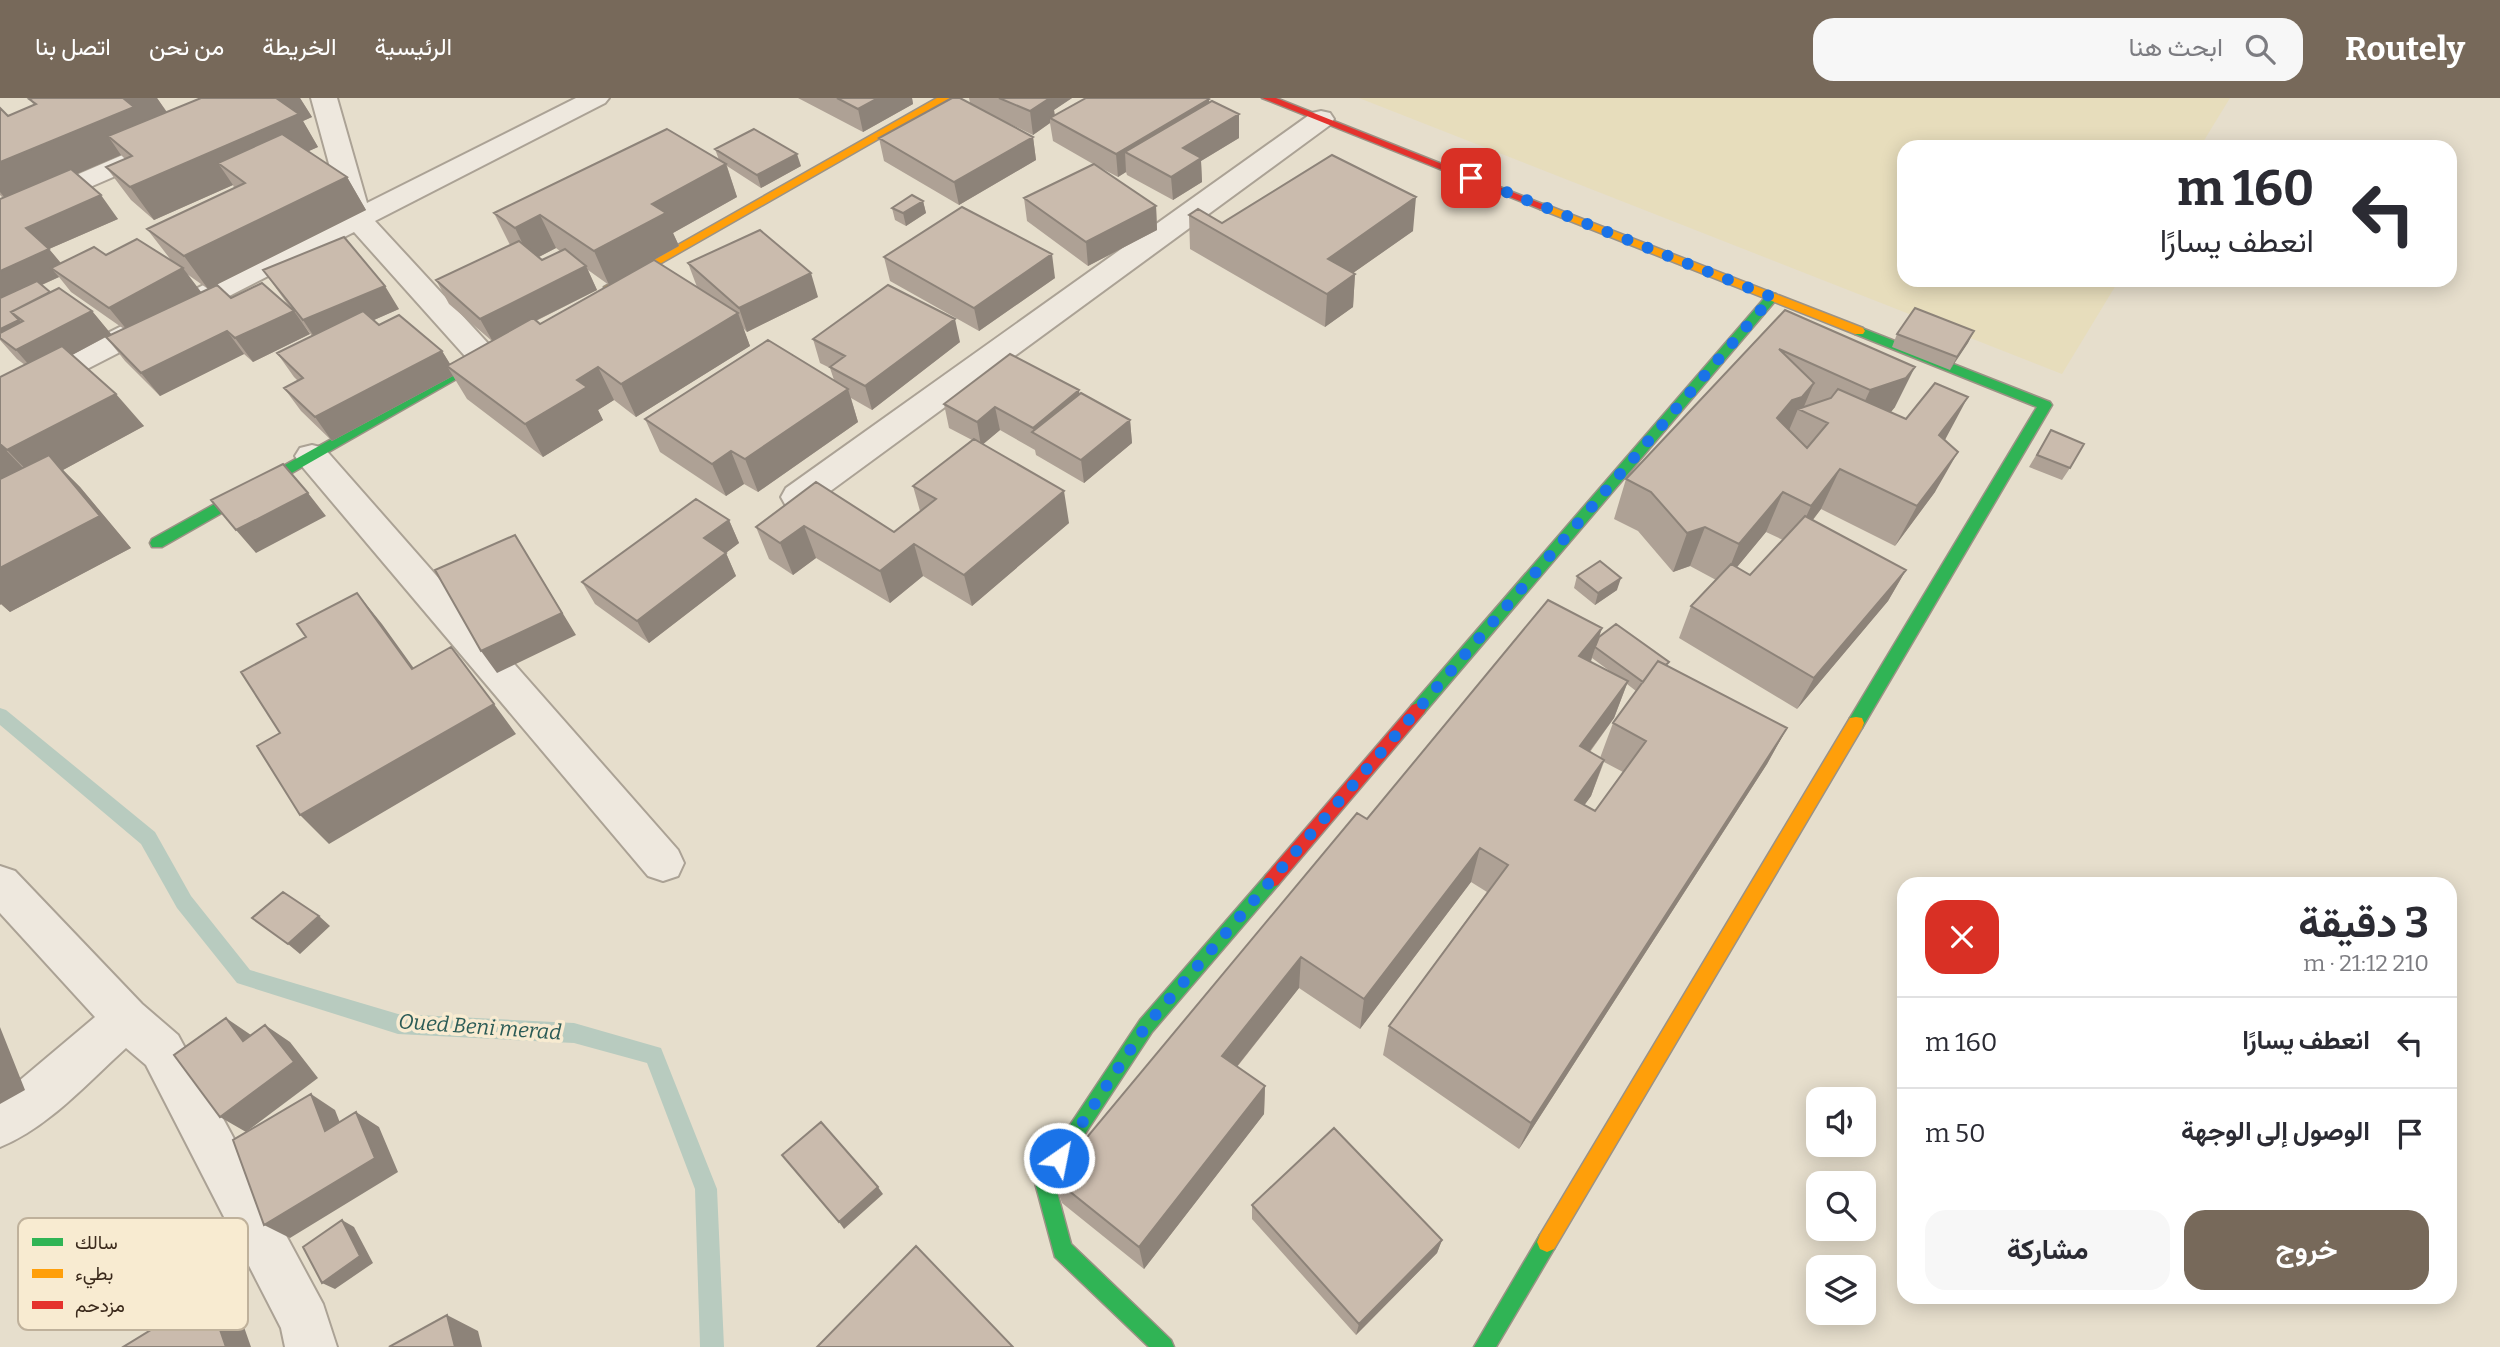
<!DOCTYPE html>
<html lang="ar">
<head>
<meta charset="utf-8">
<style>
	body { margin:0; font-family:Bitter,Vazirmatn,serif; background:#f7f7f7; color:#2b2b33; direction:rtl; height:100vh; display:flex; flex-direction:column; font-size:26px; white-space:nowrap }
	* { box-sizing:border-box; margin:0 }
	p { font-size:23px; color:#7c7c81 }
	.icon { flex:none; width:38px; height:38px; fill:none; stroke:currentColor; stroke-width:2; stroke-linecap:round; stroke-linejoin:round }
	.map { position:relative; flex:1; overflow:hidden; direction:ltr }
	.panel { position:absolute; left:1897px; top:779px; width:560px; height:427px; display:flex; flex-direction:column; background:#fff; border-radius:21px; box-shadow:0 4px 18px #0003; direction:rtl }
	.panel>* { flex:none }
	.banner { position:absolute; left:1897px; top:42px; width:560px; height:147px; border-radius:21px; box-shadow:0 4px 18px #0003; direction:rtl; background:#fff; color:#2b2b33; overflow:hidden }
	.tools { position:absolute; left:1806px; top:989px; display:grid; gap:14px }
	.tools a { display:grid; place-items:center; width:70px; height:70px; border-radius:14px; background:#fff; box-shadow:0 4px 18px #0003; font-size:35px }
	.pin { position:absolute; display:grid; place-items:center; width:60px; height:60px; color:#fff; margin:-30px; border-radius:14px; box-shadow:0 4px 10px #0006 }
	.me { position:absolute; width:77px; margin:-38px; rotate:33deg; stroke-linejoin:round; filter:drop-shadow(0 0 5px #0008) }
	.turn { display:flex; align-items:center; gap:24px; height:147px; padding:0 28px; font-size:32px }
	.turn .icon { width:91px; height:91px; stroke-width:2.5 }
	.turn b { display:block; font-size:49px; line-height:60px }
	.round { display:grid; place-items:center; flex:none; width:74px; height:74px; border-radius:21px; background:#f7f7f7 }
	.overview { display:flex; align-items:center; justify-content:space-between; height:119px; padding:0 28px }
	h1 { font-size:42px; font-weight:700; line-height:52px }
	.button { display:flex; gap:14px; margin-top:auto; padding:14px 28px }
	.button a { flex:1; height:80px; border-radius:21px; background:#77695a; color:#fff; font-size:28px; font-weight:700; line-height:80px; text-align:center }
	.button a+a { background:#f7f7f7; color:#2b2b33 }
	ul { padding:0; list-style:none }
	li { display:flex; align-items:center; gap:21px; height:91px; padding:0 28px; border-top:2px solid #e1e1e2 }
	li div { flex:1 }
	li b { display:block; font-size:26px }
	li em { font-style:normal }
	header { display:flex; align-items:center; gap:42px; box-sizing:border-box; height:98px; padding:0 35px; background:#77695a; color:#fff }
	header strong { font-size:33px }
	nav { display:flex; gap:38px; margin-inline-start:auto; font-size:24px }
	.search { width:490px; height:63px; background:#f7f7f7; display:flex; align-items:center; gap:18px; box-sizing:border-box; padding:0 24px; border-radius:21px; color:#7c7c81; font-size:26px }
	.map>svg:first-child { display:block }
	.farmland { fill:#e7ddbc }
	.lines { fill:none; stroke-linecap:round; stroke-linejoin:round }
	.stream { fill:#b8cbbf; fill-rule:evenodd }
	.street-casing { stroke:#aba295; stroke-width:4 }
	.fast-casing { stroke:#9b9285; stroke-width:3 }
	.slow-casing { stroke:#9b9285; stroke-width:3 }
	.jam-casing { stroke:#9b9285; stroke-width:3 }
	.street { fill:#eee8de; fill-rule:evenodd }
	.fast { fill:#30b455; fill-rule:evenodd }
	.slow { fill:#ff9f0a; fill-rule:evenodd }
	.jam { fill:#e5322d; fill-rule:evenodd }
	.wall { fill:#aea195; fill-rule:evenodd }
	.shaded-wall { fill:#8d8379 }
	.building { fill:#cabbad; stroke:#8d8379; stroke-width:2 }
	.route { stroke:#1a73e8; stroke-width:12; stroke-dasharray:0 21.6 }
	.labels { text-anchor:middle; stroke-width:7; stroke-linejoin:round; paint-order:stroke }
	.water-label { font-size:21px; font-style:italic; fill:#2b5b56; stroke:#f8ebd1 }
	.key { fill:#f8ebd1; stroke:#bfb19b; stroke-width:2 }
	.key-label { font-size:19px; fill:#3b2a1c }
</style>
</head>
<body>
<header>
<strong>Routely</strong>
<div class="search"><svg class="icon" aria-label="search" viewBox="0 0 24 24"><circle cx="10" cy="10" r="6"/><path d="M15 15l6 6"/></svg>ابحث هنا</div>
<nav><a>الرئيسية</a><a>الخريطة</a><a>من نحن</a><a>اتصل بنا</a></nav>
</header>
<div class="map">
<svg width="2500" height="1249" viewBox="0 0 2500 1249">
	<rect width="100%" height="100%" fill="#e6decc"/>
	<path class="farmland" d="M1359 0H2230L2200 49H1904V182H2119L2062 276Z"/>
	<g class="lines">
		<path class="stream" d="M0 610 6 612 155 734 191 798 250 872 398 916 574 925 661 950 717 1091 724 1249H700L695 1091 647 965 574 945 398 936 237 885 177 810 141 746 0 627Z"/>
		<defs>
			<path id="street" d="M311 0H337L367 105 576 0H609L605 5 375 123 495 253 500 260 495 267 484 270 473 267 354 134 11 310 0 313V289L343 117Z
				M1321 13 1330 15 1334 21 1330 27 810 408 798 411 786 408 781 399 786 390 1312 15Z
				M155 43 164 45 168 51 164 57 0 128V110Z
				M312 347 324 350 678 752 684 765 678 778 663 783 648 778 300 366 295 358 300 350Z
				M0 768 15 773 142 906 178 937 323 1206 337 1249H285L281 1230 146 967 126 950C87 985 49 1029 0 1049V999L95 919 0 815Z"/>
			<path id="fast" d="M1772 195 1776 196V202L1424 615H1412L1410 611 1412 607 1768 196Z
				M1859 229 2050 304 2052 307 1862 630H1850L1848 625 1850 620 2037 309 1855 236 1853 233Z
				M484 256 488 257V263L162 449H152L150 445 152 441Z
				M1272 775 1278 777 1281 782 1278 787 1152 934 1054 1083 1071 1146 1171 1242 1174 1249H1149L1055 1159 1034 1081 1140 922 1266 777Z
				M1547 1134 1554 1137 1557 1144 1554 1151 1496 1249H1474L1540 1137Z"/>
			<path id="slow" d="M937 0H950L614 192H606L604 189Z
				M1544 106 1863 230 1865 233 1863 236H1855L1540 111V107Z
				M1856 619 1862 620 1864 625 1862 630 1554 1151 1547 1154 1540 1151 1537 1144 1540 1137 1850 620Z"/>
			<path id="jam" d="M1262 0H1276L1550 109 1540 111Z
				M1418 605 1424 607 1426 611 1424 615 1278 787 1272 789 1266 787 1263 782 1266 777 1412 607Z"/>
		</defs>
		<use href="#street" class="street-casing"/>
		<use href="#fast" class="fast-casing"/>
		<use href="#slow" class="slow-casing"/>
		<use href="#jam" class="jam-casing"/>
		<use href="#street" class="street"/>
		<use href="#fast" class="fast"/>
		<use href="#slow" class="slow"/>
		<use href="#jam" class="jam"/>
	</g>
	<path class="wall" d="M33 0H157L167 14 201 0H300L312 19 303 23 318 49 308 53 347 79 366 112 208 191 187 176 201 194 190 200H231L291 211 263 172 399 211 374 222 379 227 442 253 450 266 492 243 449 206 436 182 510 147 494 115 719 62 715 51 801 68 761 90 727 68 737 99 673 135 679 148 654 162 697 189 688 165 818 199 747 234 743 230 750 248 636 319 614 302 598 312 603 322 543 359 467 301 453 278 332 343 301 313 284 290 298 283 294 279 277 255 312 238 299 221 310 236 253 264 244 256 160 298 125 263 106 239 72 257 144 328 63 372 80 389 131 450 10 514 1 506 0 507V279L25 267 17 261 0 242V101L3 100 0 97V10L8 18 34 7 29 1ZM121 57 125 61 106 69 131 102 154 122 233 87 234 90 147 131 171 162 106 157 61 165 49 151 118 121 76 76ZM556 150 560 153 542 162 539 159ZM588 172 609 187 540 226 536 223 597 192ZM59 179 71 194 124 231 111 236 92 213 50 194 42 187Z
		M798 0H912L913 6 863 34Z
		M969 0H1072L1054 12 1055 17 1209 1V4L1239 16V40L1201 63 1202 84 1173 102 1127 77 1126 74 1118 79 1097 68 1156 108 1157 132 1088 168 1027 123 1024 100 1093 66 1053 43 1050 25 1033 37 1008 25 1033 39 1036 62 959 107 884 63 879 40 970 5Z
		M923 103 926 115 906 128 895 122 892 110Z
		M1189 117 1222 125 1413 133 1353 175 1355 176 1353 209 1325 229 1190 151Z
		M884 159 1055 180 979 233 890 183Z
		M1785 212 1895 309 1890 315 1946 340 1945 342 1935 394 1895 448 1821 411 1813 422 1906 472 1888 503 1797 611 1679 540 1691 508 1716 482 1690 468 1673 474 1638 433 1614 421 1626 381ZM1766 434 1783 442 1750 477 1737 469Z
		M1974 233 1950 272 1892 249 1897 236Z
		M813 241 960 244 872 312 851 300 858 324 758 394 744 386 726 398 660 354 645 321 834 282 830 270 820 265Z
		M1080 296 1130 322 1132 345 1084 385 1036 357 1035 352 1000 332 983 346 1069 425 972 508 923 478 890 505 816 460 793 477 769 461 756 429 816 384 894 434 920 413 913 388 972 342 949 330 944 306Z
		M2051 332 2070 370 2062 382 2029 369Z
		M729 422 739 445 726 455 736 478 649 545 595 506 582 484Z
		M1577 478 1617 492 1595 507 1574 490Z
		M1602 530 1599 539 1668 568 1787 630 1767 666 1519 1051 1383 957 1389 928 1487 794 1471 784 1360 931 1299 890 1237 969 1265 988 1264 1016 1144 1171 1062 1105 1053 1080 1367 721ZM1592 560 1611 574 1591 564ZM1627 586 1636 593 1613 625 1600 660 1590 654 1614 620ZM1604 664 1623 674 1595 713 1584 707 1591 698Z
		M1252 1107 1442 1142 1437 1155 1356 1237 1252 1121Z"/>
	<path class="shaded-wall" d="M123 0H157L172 22 108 38 121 57 9 105 0 94V64Z
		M273 0H300L312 19 303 23 318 49 243 83 218 65 233 87 154 122 130 89Z
		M878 0H912L913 6 863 34 858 11Z
		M1043 0H1072L1054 12 1055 22 1050 20V25L1033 37 1030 13Z
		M1209 1 1210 25 1125 54 1126 74 1118 79 1116 56Z
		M1239 16V40L1201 63 1202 84 1173 102 1171 79 1183 50Z
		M1033 39 1036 62 959 107 954 84Z
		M797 56 801 68 761 90 757 77Z
		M726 66 737 99 673 135 679 148 609 187 594 153 652 106Z
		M347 79 366 112 208 191 184 158Z
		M101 97 118 121 49 151 69 175 51 170 59 179 1 205 0 204V173L26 130Z
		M1416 99 1413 133 1326 194 1328 161Z
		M923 103 926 115 906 128 903 115Z
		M1156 108 1157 132 1088 168 1086 144Z
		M540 117 556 150 531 163 515 130Z
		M1052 156 1055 180 979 233 974 210Z
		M586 168 597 192 493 244 480 221Z
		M183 170 201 194 128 233 109 210Z
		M811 175 818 199 747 234 739 210Z
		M1355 176 1353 209 1325 229 1327 196Z
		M385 188 399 211 319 246 303 222Z
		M92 213 111 236 37 276 16 252Z
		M294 213 310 236 253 264 235 240Z
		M738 215 750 248 636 319 621 286Z
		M955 221 960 244 872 312 865 288Z
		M19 222 29 234 0 240V231Z
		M227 233 244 256 160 298 141 275Z
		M1974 233 1968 245 1950 272 1957 259Z
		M442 253 455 274 447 268 453 278 332 343 315 319Z
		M598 269 614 302 598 312 603 322 543 359 525 326 577 282Z
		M1915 269 1895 309 1886 320 1851 333 1870 292Z
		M1814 285 1802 313 1798 311 1787 337 1777 320 1792 302Z
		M848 291 858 324 758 394 745 361Z
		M1079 292 1082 316 1034 335 1033 330Z
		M116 296 144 328 63 372 80 389 131 450 10 514 1 506 0 507V470L39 385 7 352Z
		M1968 299 1946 340 1917 377 1939 337Z
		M995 309 1000 332 981 348 977 324Z
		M1130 322 1132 345 1084 385 1081 362Z
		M0 346 27 374 0 388Z
		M731 353 744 386 726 398 712 366Z
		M1958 354 1935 394 1895 448 1917 408Z
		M1840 371 1821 411 1793 447 1811 408Z
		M1064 393 1069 425 972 508 964 477Z
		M1783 394 1766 434 1723 486 1739 446Z
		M308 395 326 418 256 455 236 432Z
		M729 422 739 445 715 463 704 440Z
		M804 428 816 460 793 477 780 445Z
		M1705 429 1690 468 1673 474 1687 435Z
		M515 437 576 537 497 575 481 553Z
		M914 446 923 478 890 505 880 473Z
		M726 455 736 478 649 545 637 523Z
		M1906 472 1888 503 1797 611 1814 580Z
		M1621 480 1617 492 1595 507 1598 495Z
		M357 495 382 526 436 601 412 571Z
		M1602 530 1589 568 1579 558Z
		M1628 583 1614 620 1567 684 1580 648Z
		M494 606 516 636 329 746 300 717Z
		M1787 630 1767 666 1519 1051 1531 1025Z
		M1604 662 1591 698 1563 737 1575 702Z
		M1480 750 1471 784 1360 931 1364 901Z
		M319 818 330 828 300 856 288 846Z
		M1301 859 1299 890 1223 986 1222 958Z
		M226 920 251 937 243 943Z
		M265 927 290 944 318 980 246 1034 220 1019Z
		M0 929 25 992 0 1006Z
		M1265 988 1264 1016 1144 1171 1139 1149Z
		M311 996 335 1012 349 1048 325 1033Z
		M356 1014 379 1029 398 1074 290 1140 264 1127Z
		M878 1089 883 1096 844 1131 839 1124Z
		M342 1122 354 1129 373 1165 335 1191 322 1185Z
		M1442 1142 1437 1155 1356 1237 1359 1226Z
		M208 1197 237 1209 251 1249H226Z
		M447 1217 478 1233 482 1249H455Z"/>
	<path class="building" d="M33 0H123L134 9 0 64V10L8 18 36 6 29 1Z
		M201 0H276L299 16 130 89 106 69 132 58 108 38Z
		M837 0H878L858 11Z
		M952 0H960L1033 39 954 84 879 40Z
		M999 0H1050L1030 13Z
		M1086 0H1207L1209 1 1116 56 1050 20Z
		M1212 3 1239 16 1183 50 1201 60 1171 79 1125 54Z
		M667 31 726 66 652 106 666 115 594 153 540 117 515 130 494 115Z
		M754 31 797 56 757 77 715 51Z
		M282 36 347 79 184 158 147 131 245 85 218 65Z
		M1332 57 1416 99 1328 161 1355 176 1327 196 1189 117 1198 111 1222 125Z
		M1094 66 1156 108 1086 144 1024 100Z
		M71 71 101 97 26 130 49 151 0 173V101Z
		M912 97 923 103 903 115 892 110Z
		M962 109 1052 156 974 210 884 159Z
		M760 132 811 175 739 210 688 165Z
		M344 139 385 188 303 222 263 172Z
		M137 141 183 170 109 210 51 170 94 149 106 157Z
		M519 143 542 162 565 151 586 168 480 221 436 182Z
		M654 162 738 215 621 286 598 269 577 282 587 289 525 326 447 268 533 220 540 226Z
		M37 183 50 194 11 214 19 222 0 231V200Z
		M262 185 294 213 235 240 227 233 141 275 106 239 217 187 231 200Z
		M888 187 955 221 865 288 830 269 845 258 813 241Z
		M59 190 92 213 16 252 0 240V235L23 223 11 214Z
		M1915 210 1974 233 1957 259 1897 236Z
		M1785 212 1915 269 1906 280 1870 292 1779 251 1814 285 1802 299 1792 302 1777 320 1807 350 1828 325 1798 311 1831 300 1838 291 1906 321 1935 285 1968 299 1939 337 1958 354 1917 408 1840 371 1811 408 1783 394 1739 446 1705 429 1687 435 1651 394 1626 381Z
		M363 213 379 227 399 217 442 253 315 319 284 290 303 280 277 255Z
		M768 242 848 291 745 361 731 353 712 366 645 321Z
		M62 248 116 296 7 352 0 346V279Z
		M1010 256 1079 292 1033 330 995 309 977 324 944 306Z
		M1081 295 1130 322 1081 362 1032 334Z
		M2051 332 2084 346 2070 370 2037 357Z
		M974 341 1064 393 964 477 914 446 880 473 804 428 780 445 756 429 816 384 894 434 936 401 913 388Z
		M49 357 100 418 0 470V381Z
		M283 366 308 395 236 432 211 402Z
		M696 401 729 422 704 440 726 455 637 523 582 484Z
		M1805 418 1906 472 1814 580 1691 508 1731 466 1750 477Z
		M515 437 562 515 481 553 435 472Z
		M1600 463 1621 480 1598 495 1577 478Z
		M357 495 412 571 451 549 494 606 300 717 257 648 280 635 241 574 306 539 297 526Z
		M1548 502 1602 530 1579 558 1628 583 1580 648 1604 662 1575 702 1595 713 1646 643 1613 625 1658 563 1787 630 1531 1025 1389 928 1508 767 1480 750 1364 901 1301 859 1222 958 1265 988 1139 1149 1053 1080 1357 715 1367 721Z
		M1616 526 1669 564 1666 567 1658 563 1643 584 1595 549 1599 539Z
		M283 794 319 818 288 846 252 820Z
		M226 920 243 943 265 927 294 964 220 1019 174 957Z
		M311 996 325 1033 356 1014 375 1060 264 1127 233 1042Z
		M821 1024 878 1089 839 1124 782 1057Z
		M1334 1030 1442 1142 1359 1226 1252 1107Z
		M342 1122 360 1158 322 1185 303 1149Z
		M916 1148 1013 1249H817Z
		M208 1197 226 1249H123Z
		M447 1217 455 1249H389Z"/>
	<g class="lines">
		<path class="route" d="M1059 1060 1146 928 1772 199 1471 80"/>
	</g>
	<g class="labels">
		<g class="water-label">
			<text transform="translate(480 929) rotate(4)" y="7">Oued Beni merad</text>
		</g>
	</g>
	<rect x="18" y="1120" width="230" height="112" rx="10" class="key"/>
	<rect x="32" y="1140" width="31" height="8" fill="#30b455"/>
	<rect x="32" y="1171" width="31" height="9" fill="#ff9f0a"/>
	<rect x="32" y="1203" width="31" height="8" fill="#e5322d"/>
	<g class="key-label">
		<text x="75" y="1151">سالك</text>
		<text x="75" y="1182">بطيء</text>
		<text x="75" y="1214">مزدحم</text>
	</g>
</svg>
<div class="tools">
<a><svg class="icon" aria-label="sound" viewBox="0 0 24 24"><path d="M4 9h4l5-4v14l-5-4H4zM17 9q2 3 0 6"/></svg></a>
<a><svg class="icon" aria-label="search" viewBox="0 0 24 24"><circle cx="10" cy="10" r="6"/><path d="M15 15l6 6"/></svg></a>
<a><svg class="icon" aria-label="layers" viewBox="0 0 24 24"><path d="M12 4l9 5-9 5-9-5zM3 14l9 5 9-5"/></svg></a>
</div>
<div class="pin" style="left:1471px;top:80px;background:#d93025"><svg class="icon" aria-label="arrive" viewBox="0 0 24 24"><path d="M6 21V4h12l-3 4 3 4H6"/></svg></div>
<svg class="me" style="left:1059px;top:1060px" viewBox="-20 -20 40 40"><circle r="17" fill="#1a73e8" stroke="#fff" stroke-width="3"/><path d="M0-11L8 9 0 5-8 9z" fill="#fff"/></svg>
<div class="banner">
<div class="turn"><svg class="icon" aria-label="left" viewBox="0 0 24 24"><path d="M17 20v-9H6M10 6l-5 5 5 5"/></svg><div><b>160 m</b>انعطف يسارًا</div></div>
</div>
<section class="panel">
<div class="overview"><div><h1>3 دقيقة</h1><p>210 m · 21:12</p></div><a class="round" style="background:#d93025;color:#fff"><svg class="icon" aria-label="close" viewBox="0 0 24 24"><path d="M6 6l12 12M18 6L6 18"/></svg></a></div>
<ul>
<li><svg class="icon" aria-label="left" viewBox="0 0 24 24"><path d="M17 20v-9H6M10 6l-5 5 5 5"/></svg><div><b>انعطف يسارًا</b></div><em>160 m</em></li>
<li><svg class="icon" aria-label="arrive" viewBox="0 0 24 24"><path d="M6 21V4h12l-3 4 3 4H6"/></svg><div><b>الوصول إلى الوجهة</b></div><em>50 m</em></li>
</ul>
<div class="button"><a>خروج</a><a>مشاركة</a></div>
</section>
</div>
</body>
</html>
